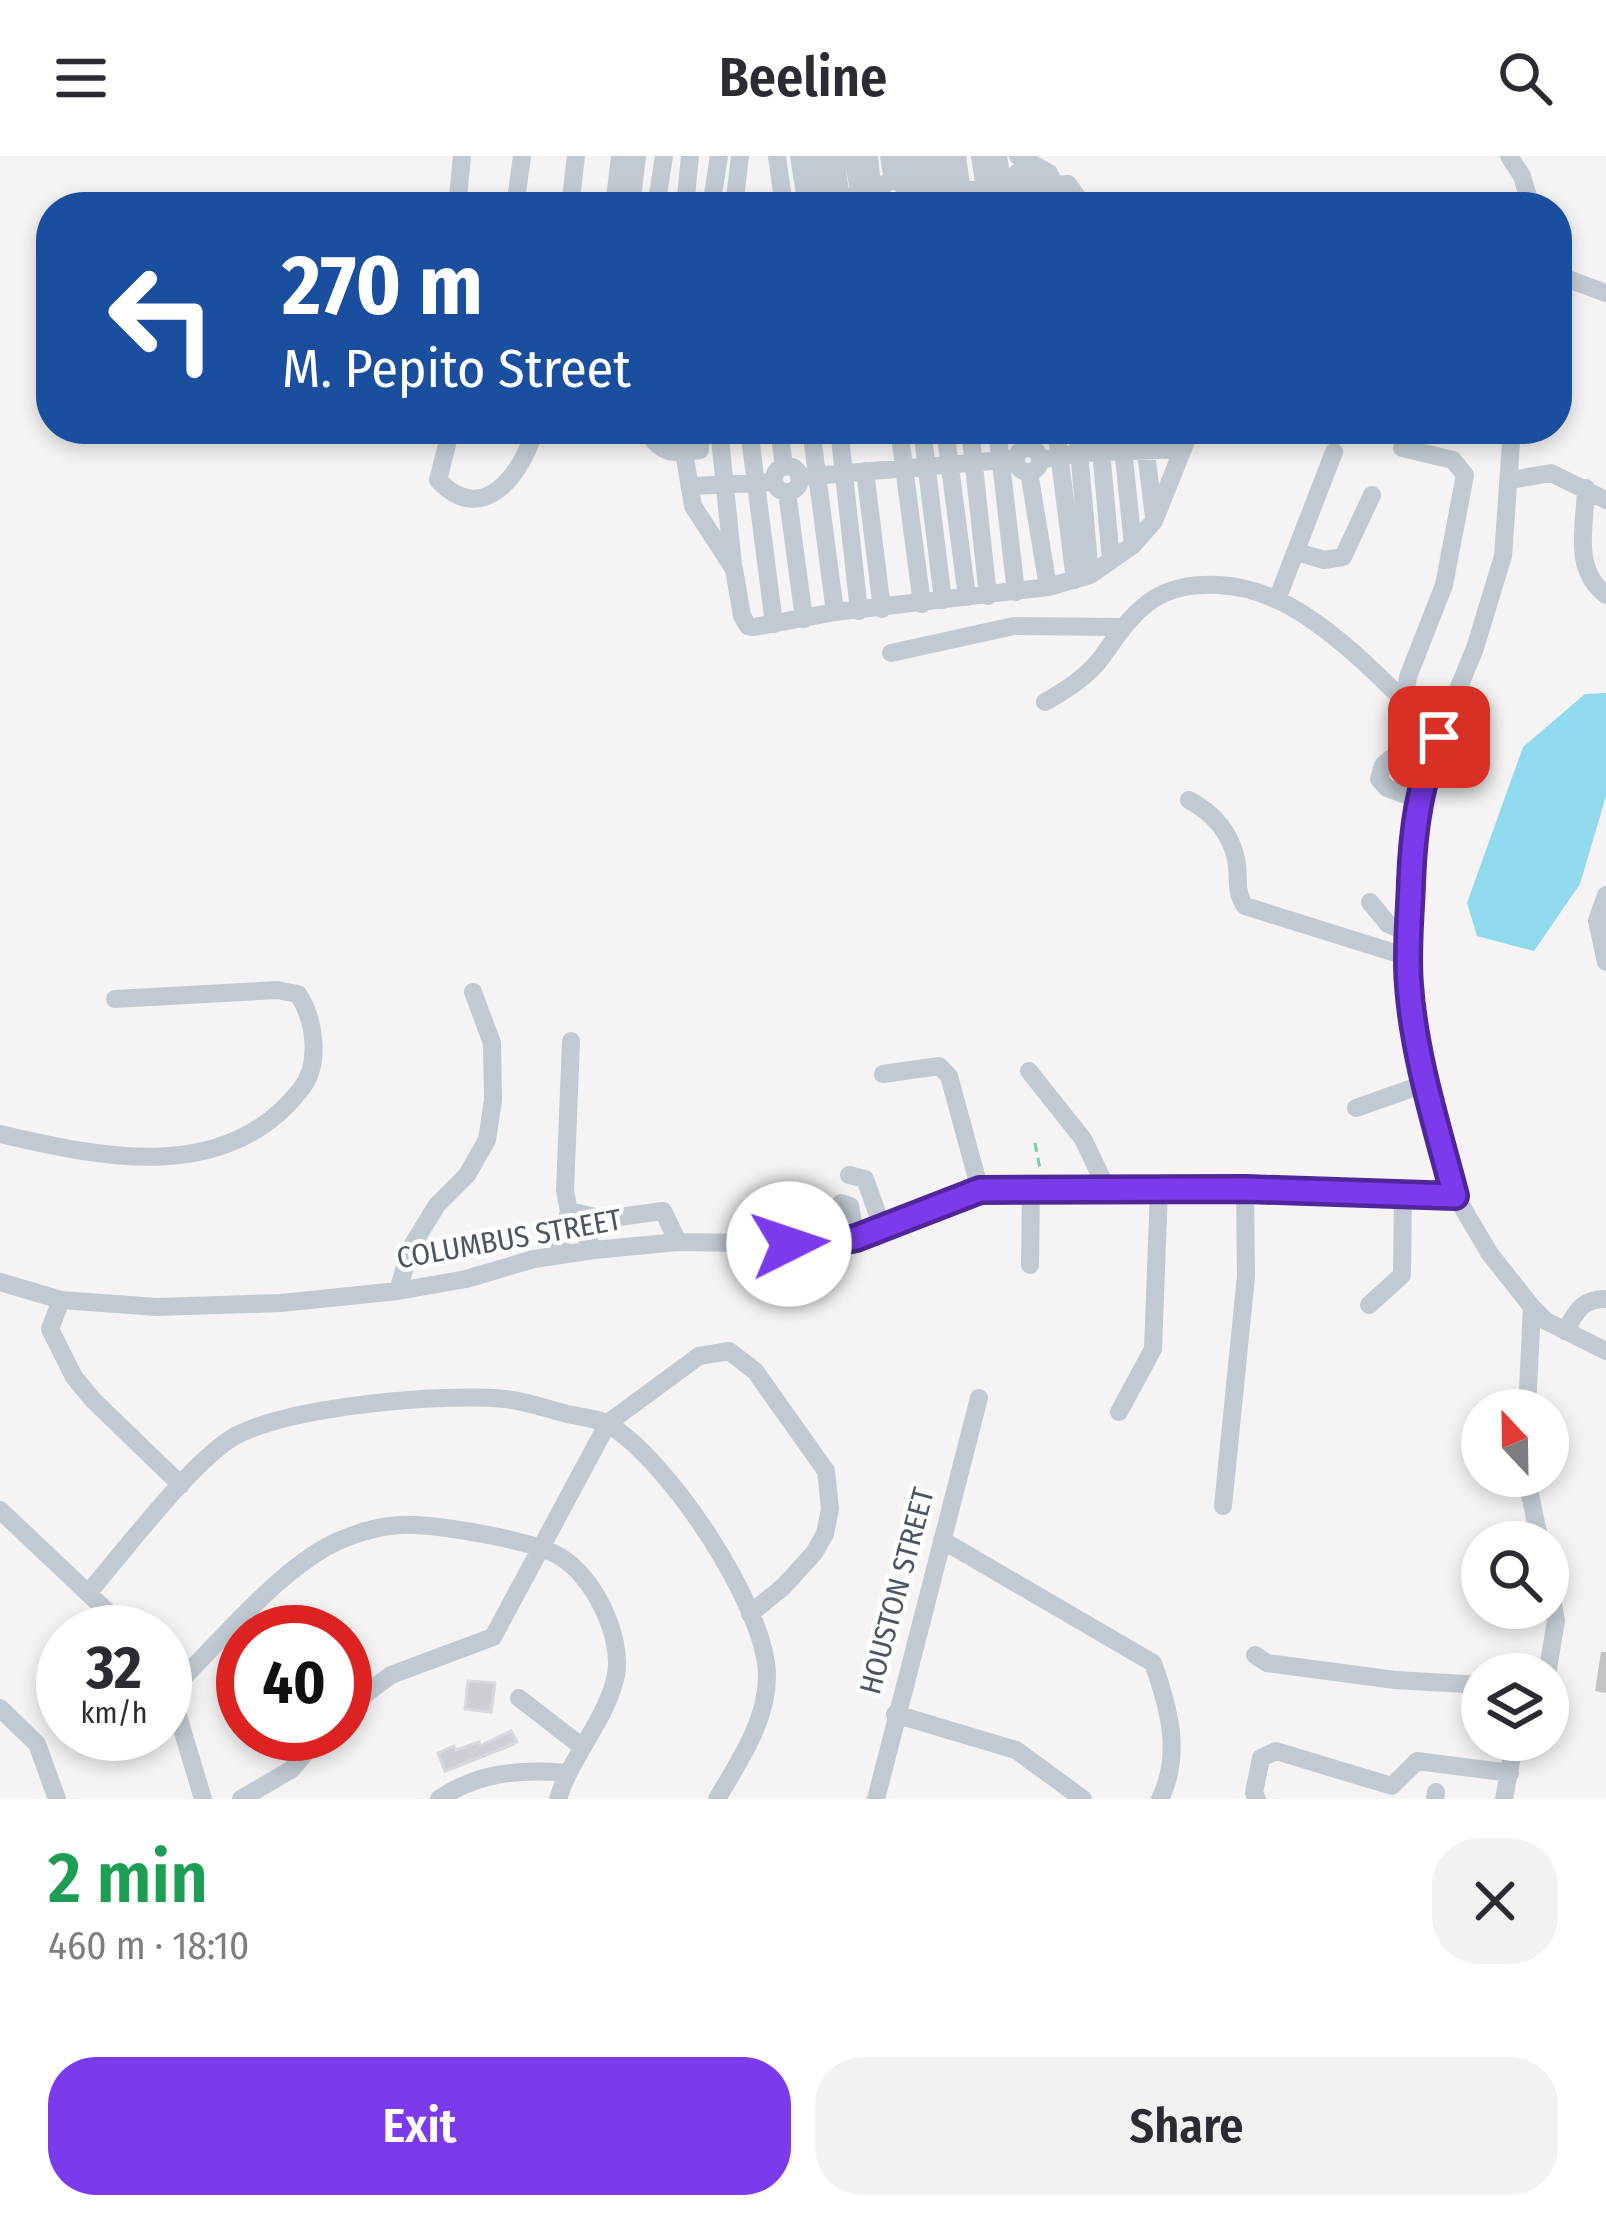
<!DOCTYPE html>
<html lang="en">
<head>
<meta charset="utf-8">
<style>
	body { margin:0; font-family:"Fira Sans Condensed",sans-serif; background:#f2f2f3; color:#2b2b33; height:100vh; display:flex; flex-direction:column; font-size:45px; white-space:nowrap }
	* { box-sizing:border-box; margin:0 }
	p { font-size:39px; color:#7c7c81 }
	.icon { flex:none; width:66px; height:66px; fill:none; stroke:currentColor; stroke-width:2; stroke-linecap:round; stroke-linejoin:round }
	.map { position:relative; height:1643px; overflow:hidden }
	.details { display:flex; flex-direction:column; background:#fff; flex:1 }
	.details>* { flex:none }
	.guide { position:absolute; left:36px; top:36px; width:1536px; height:252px; border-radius:48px; box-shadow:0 6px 18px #0003; background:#1a4fa0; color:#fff; overflow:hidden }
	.needle { width:78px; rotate:338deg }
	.tools { position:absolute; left:1461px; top:1233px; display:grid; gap:24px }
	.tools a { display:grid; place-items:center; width:108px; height:108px; border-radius:50%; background:#fff; box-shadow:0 6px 18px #0003; font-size:60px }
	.speed { position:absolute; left:36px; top:1449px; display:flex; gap:24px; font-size:60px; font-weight:700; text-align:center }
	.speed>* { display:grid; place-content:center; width:156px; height:156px; border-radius:50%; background:#fff; box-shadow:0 6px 18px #0003; line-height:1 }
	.speed small { font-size:30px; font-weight:400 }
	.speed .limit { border:18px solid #d22; background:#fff; color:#111 }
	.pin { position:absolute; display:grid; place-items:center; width:102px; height:102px; color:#fff; margin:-51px; border-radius:24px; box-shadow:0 6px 18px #0006 }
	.me { position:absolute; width:132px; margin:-66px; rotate:86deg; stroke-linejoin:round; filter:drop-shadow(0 0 9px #0008) }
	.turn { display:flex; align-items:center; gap:42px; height:252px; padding:0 48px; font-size:54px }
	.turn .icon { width:156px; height:156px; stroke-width:2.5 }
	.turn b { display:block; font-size:84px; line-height:102px }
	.round { display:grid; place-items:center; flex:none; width:126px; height:126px; border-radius:48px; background:#f2f2f3 }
	.overview { display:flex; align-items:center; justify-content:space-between; height:204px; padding:0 48px }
	h1 { font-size:72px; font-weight:600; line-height:90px; color:#1e9e55 }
	.cta { display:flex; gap:24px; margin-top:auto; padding:24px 48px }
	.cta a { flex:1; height:138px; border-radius:48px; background:#7c3aed; color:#fff; font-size:48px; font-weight:600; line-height:138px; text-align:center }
	.cta a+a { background:#f2f2f3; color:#2b2b33 }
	header { display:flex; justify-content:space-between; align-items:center; height:156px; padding:0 48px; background:#fff; font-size:54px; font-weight:600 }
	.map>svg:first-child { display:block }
	.water { fill:#90daee }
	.shadow { fill:#0003 }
	.building { fill:#cdcfd5; stroke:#d7d9de; stroke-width:3 }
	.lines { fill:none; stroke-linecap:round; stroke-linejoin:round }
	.path { stroke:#7ad0a6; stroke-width:3; stroke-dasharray:9 6; stroke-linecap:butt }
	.minor { stroke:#c1cad2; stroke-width:18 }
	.route-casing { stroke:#51269a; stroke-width:30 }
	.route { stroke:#7c3aed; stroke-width:21 }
	.labels { text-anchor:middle; stroke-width:9; stroke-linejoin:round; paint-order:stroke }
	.street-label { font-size:30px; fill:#4a5661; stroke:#fff }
</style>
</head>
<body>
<header><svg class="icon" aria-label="menu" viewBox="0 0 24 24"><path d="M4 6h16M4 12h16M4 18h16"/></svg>Beeline<svg class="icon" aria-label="search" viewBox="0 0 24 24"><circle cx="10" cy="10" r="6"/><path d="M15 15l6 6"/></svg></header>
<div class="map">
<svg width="1606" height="1643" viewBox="0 0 1606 1643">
	<rect width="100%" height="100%" fill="#f5f3f3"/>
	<path class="water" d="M1606 537V640L1580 728 1534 795 1477 780 1467 747 1523 591 1585 538Z"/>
	<path class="shadow" d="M1601 1496H1606V1537L1595 1535Z
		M510 1578 515 1589 449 1615 442 1598 479 1593Z"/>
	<path class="building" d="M468 1525 495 1527 491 1556 465 1553Z
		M511 1575 517 1586 445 1615 438 1597 454 1590 456 1594 479 1586 480 1590Z"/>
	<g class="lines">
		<path class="path" d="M1035 987 1040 1013"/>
		<path class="minor" d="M777 0 784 51
			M799 0 807 51
			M817 0 824 51
			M835 0 841 43
			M853 0 860 41
			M869 0 873 39
			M889 0 893 25
			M906 0 911 38
			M923 0 928 37
			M940 0 945 36
			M957 0 962 36
			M980 0 988 51
			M998 0 1006 51
			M1018 0 1049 17 1065 51
			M1509 0 1522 20 1531 51
			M1017 17 1019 51
			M1032 19 1035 51
			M881 37a12 12 0 1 1 24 0a12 12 0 1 1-24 0Z
			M905 38 1068 28 1084 51
			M784 49 881 38
			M457 51 462 0
			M515 51 522 0
			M570 51 576 0
			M614 51 620 0
			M631 51 637 0
			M656 51 664 0
			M685 51 690 0
			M711 51 719 0
			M734 51 740 0
			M1557 119 1606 137
			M451 273 438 324C483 372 522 318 535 273
			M675 273 678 297
			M700 273V294L684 296 693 350 734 413 742 460 748 470 754 471 835 456 1048 431 1090 419 1133 389 1154 365 1191 273
			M719 273 733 409
			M749 273 774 468
			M779 273 784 311
			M811 273 835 456
			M839 273 859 455
			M899 273 922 448
			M922 273 943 444
			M945 273 967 441
			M970 273 988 440
			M997 273 1016 436
			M1056 273 1075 424
			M1077 273 1090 419
			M1099 273 1111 404
			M1121 273 1133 389
			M1143 273 1154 361
			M1512 273 1503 400 1475 492 1425 614 1413 667 1409 835 1455 1039 1490 1098 1532 1151 1546 1165 1606 1195
			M646 274C656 290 666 298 684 296
			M1402 292 1453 304 1465 319 1444 429 1408 521 1404 547
			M1016 304a12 12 0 1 1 24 0a12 12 0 1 1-24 0Z
			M1040 304 1080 297 1182 293
			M774 323a13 13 0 1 1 26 0a13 13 0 1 1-26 0Z
			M865 315 882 453
			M1029 316 1048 431
			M799 321 1016 303
			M1511 324 1551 317 1606 344
			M693 330 774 326
			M1586 332C1585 371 1572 413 1606 439
			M787 336 804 463
			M1297 396 1324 404 1343 401 1372 339
			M1278 441 1334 296
			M891 497 1014 470 1121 471
			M1045 546C1066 534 1087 521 1102 501 1117 480 1127 463 1149 446 1170 431 1193 428 1218 429 1285 431 1342 485 1388 529 1406 546 1419 565 1439 581
			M1418 643 1387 632 1379 623 1383 609 1390 603H1401L1423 624
			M1189 644C1213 657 1230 675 1236 703 1240 721 1234 734 1245 750L1408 801
			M1606 739 1597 765 1606 806
			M1370 746 1388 768 1409 777
			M571 885 565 1035 569 1055 594 1094
			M1029 915 1083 983 1107 1033
			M883 918 939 910 949 920 980 1034
			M1356 952 1427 927
			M0 978C103 1002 227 1029 301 933 321 908 315 864 298 838L277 834 115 843
			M849 1019 865 1023 883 1073
			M841 1047 850 1050 856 1082
			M569 1055 604 1063 663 1055 678 1086
			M558 1099 569 1055
			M1030 1109 1031 1033
			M0 1126 61 1144 157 1151 281 1147 398 1135 466 1123 534 1103 594 1094 678 1086 826 1088 913 1063 980 1034 1245 1033 1455 1039
			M398 1135 410 1093 437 1049 467 1019 487 984 493 944 492 887 473 836
			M61 1144 50 1173 74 1221 93 1244 181 1329
			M1369 1149 1402 1119 1403 1035
			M1565 1175C1577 1155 1581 1143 1606 1143
			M1527 1254 1532 1151
			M1119 1256 1153 1193 1159 1034
			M1526 1320 1540 1386
			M1223 1350 1246 1120 1245 1033
			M0 1354 129 1476
			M942 1384 1153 1507C1169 1552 1182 1598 1160 1643
			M88 1437C121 1399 196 1300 237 1279 295 1250 440 1237 505 1243 526 1245 547 1253 567 1258 581 1261 599 1262 611 1270 669 1306 765 1449 767 1518 768 1564 739 1605 717 1643
			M1255 1499 1267 1507 1395 1524 1482 1529
			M1547 1518 1556 1465 1548 1423
			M168 1526 203 1643
			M173 1532C219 1487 279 1413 336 1386 360 1375 390 1367 416 1369 450 1371 531 1384 559 1400 593 1419 623 1480 616 1519 607 1563 571 1600 558 1643
			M519 1542 581 1590
			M0 1552 37 1588 57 1643
			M345 1553 391 1519 493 1481 608 1267 699 1200 729 1195 755 1215 826 1315 830 1353 825 1378 814 1397 784 1430 750 1458
			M895 1558 1016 1594 1083 1643
			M241 1643 292 1613 321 1578
			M439 1643C478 1616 521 1613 566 1617
			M876 1643 979 1242
			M1257 1643 1254 1637 1261 1602 1276 1595 1392 1630 1417 1605 1510 1617
			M1435 1643 1436 1636
			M1504 1643 1515 1584"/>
	</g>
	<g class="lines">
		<defs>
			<path id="route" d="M789 1088H826L856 1082 980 1034 1245 1033 1455 1040C1437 971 1414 900 1409 829 1406 795 1410 761 1411 726 1413 674 1419 629 1439 581"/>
		</defs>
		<use href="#route" class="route-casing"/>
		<use href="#route" class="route"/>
	</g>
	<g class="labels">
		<g class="street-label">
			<text transform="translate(509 1083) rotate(-10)" y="10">COLUMBUS STREET</text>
			<text transform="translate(897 1435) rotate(-75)" y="10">HOUSTON STREET</text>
		</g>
	</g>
</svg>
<div class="tools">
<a><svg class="needle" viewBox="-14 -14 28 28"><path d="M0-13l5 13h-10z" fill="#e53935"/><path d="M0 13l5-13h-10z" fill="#7c7c81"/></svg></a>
<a><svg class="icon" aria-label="search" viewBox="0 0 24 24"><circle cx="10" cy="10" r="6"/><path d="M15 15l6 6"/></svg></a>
<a><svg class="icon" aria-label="layers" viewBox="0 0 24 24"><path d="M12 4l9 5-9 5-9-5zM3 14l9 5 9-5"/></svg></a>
</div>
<div class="speed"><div>32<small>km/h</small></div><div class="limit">40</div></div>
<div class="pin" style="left:1439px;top:581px;background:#d93025"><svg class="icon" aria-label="arrive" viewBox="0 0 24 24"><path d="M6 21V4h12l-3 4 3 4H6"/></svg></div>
<svg class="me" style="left:789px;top:1088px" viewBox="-20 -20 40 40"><circle r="19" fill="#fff"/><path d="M0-13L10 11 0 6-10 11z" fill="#7c3aed"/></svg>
<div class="guide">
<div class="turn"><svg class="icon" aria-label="left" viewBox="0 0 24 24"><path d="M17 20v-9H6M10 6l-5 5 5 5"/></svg><div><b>270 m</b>M. Pepito Street</div></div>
</div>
</div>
<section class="details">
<div class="overview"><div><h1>2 min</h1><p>460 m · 18:10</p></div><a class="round"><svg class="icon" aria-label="close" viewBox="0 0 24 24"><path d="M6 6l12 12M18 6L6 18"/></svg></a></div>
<div class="cta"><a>Exit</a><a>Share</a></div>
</section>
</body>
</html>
